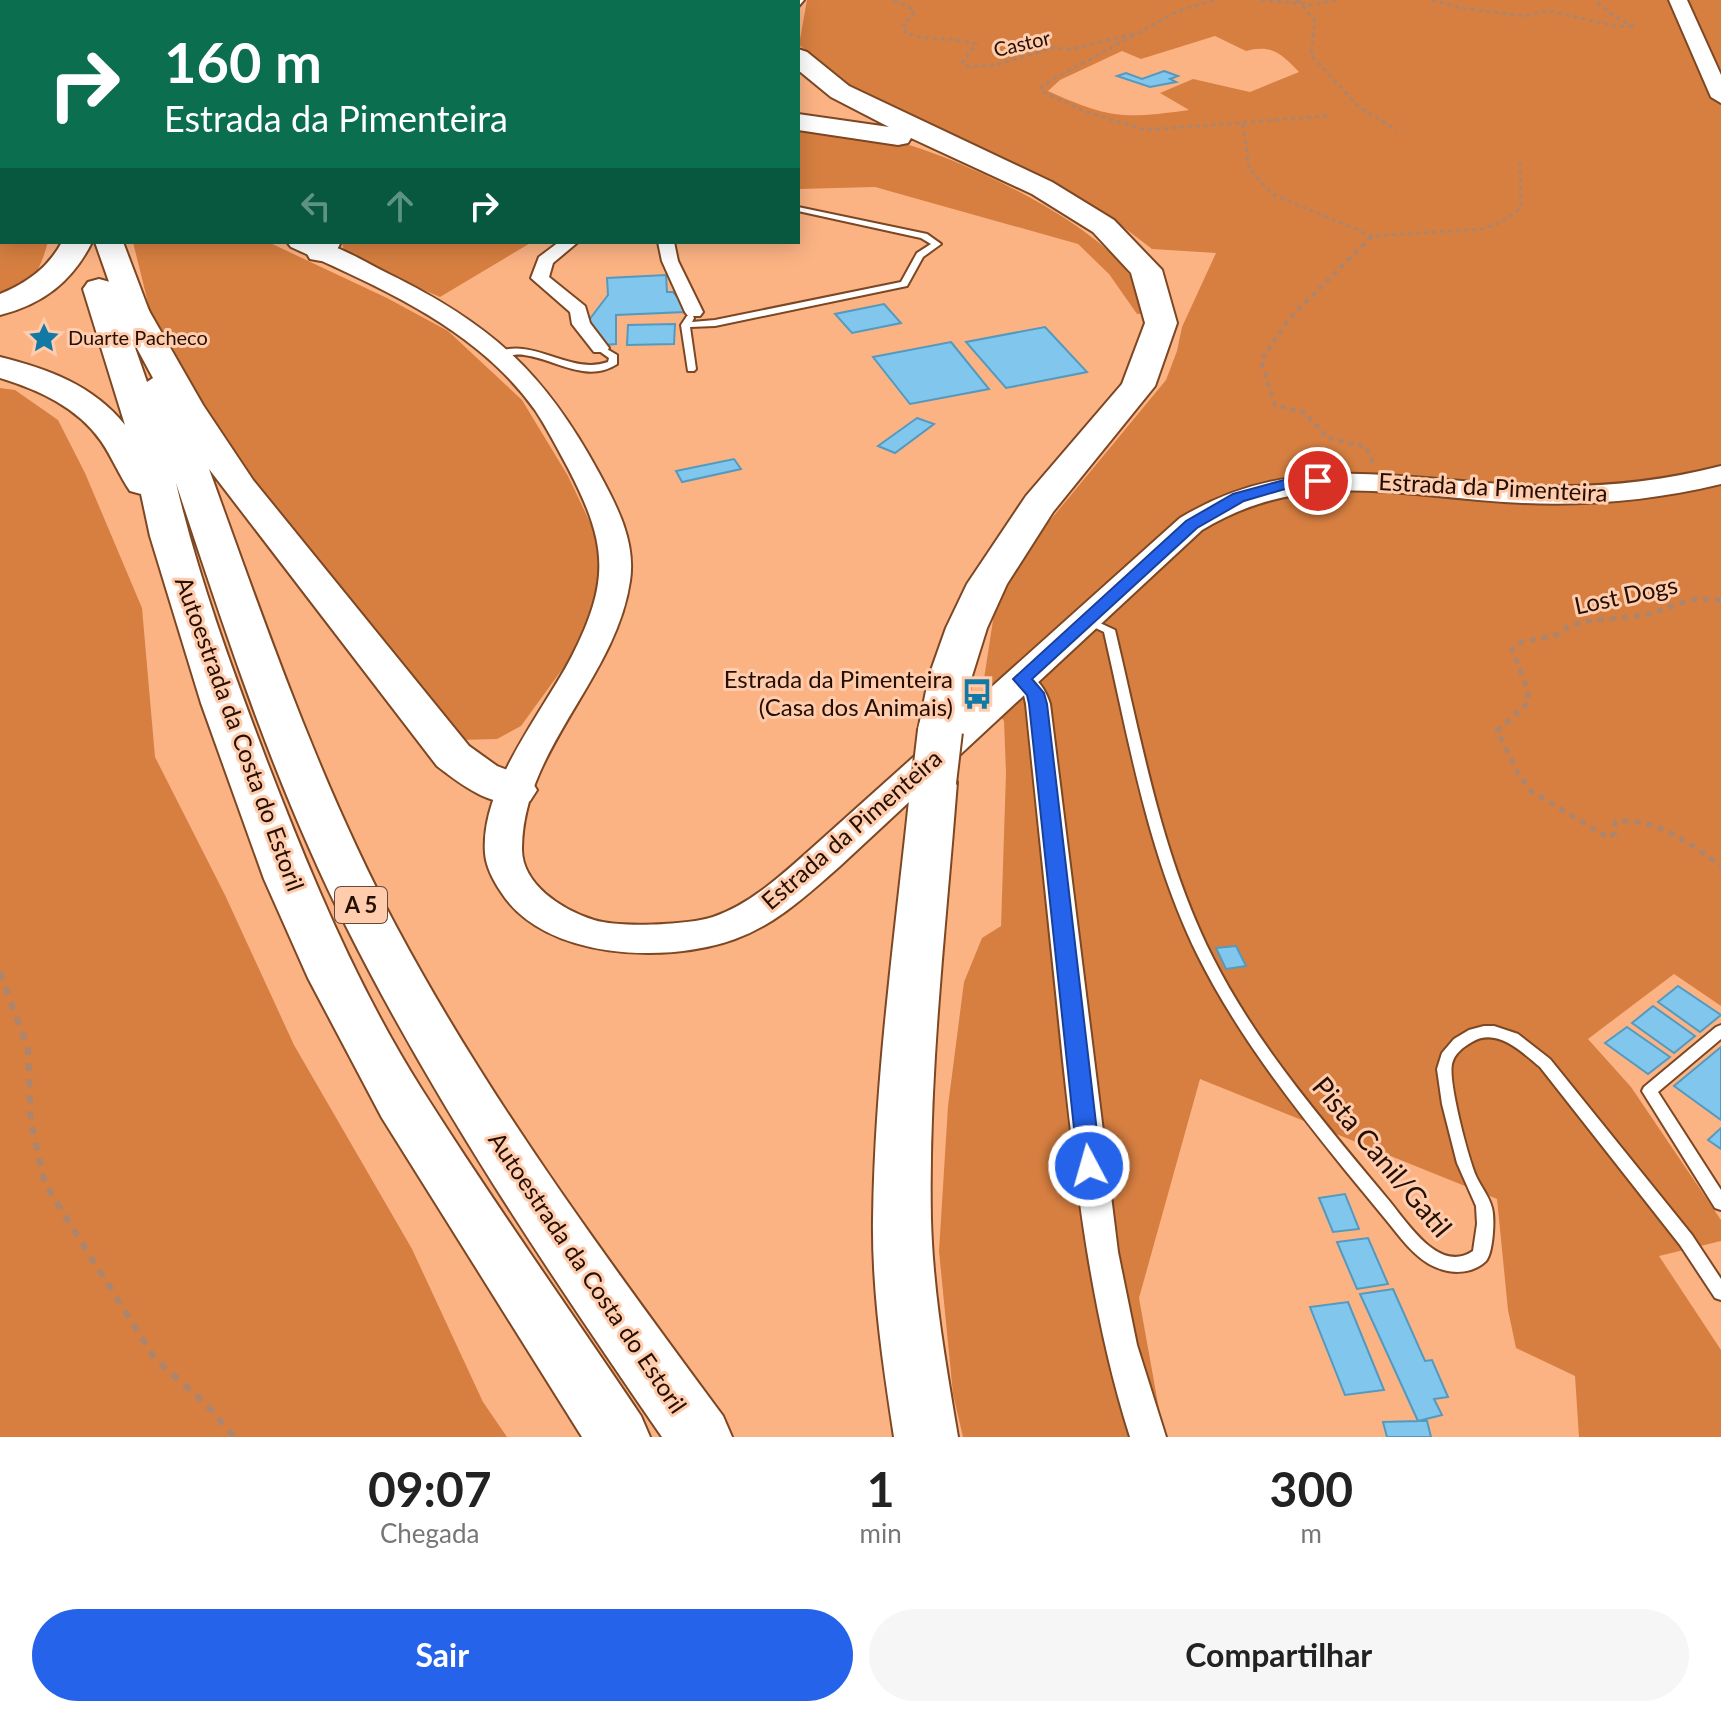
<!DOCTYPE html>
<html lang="pt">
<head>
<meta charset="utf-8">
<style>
	body { margin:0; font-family:Lato,sans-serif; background:#f6f6f6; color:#222; height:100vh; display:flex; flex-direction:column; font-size:30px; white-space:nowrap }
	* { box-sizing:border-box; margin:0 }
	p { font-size:26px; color:#767676 }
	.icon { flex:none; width:44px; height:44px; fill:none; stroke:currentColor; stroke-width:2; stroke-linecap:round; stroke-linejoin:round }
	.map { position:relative; height:1437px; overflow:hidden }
	.side { display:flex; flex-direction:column; background:#fff; flex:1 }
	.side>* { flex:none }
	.hud { position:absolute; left:0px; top:0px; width:800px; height:244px; box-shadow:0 4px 20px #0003; background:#0b6e4f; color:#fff; overflow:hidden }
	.pin { position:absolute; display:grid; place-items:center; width:68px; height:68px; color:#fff; margin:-34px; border:4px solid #fff; border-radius:50%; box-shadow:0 2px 8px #0007 }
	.me { position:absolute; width:88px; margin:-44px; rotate:354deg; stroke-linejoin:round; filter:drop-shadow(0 0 6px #0008) }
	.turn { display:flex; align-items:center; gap:28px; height:168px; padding:0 32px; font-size:36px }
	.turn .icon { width:104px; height:104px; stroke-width:2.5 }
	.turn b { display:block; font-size:56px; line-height:68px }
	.lanes { display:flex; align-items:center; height:76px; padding:0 32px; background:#0003; justify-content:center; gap:40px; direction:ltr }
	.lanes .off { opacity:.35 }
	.eta { display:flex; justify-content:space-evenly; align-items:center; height:136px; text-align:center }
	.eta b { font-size:48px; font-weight:700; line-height:56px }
	.button { display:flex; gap:16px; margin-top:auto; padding:16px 32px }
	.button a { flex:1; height:92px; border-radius:48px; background:#2563eb; color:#fff; font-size:32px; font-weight:700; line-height:92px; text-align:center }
	.button a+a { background:#f6f6f6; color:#222 }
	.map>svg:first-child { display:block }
	.green { fill:#fcb384; fill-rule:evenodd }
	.forest { fill:#d77f41; fill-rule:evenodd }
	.building { fill:#81c7ed; stroke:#5499be; stroke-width:2 }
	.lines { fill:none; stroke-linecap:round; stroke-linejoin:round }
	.service-casing { stroke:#7c4722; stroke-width:4 }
	.minor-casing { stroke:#7c4722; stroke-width:4 }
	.secondary-casing { stroke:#7c4722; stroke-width:4 }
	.trunk-casing { stroke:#7c4722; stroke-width:4 }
	.motorway-casing { stroke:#7c4722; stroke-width:4 }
	.path-far3 { stroke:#ad856d; stroke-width:3; stroke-dasharray:4 4; stroke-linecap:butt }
	.path-far2 { stroke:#ad856d; stroke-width:4; stroke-dasharray:5 5; stroke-linecap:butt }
	.path-far1 { stroke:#ad856d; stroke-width:5; stroke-dasharray:6 6; stroke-linecap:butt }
	.path { stroke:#ad856d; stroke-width:6; stroke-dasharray:8 8; stroke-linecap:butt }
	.service { fill:#fff; fill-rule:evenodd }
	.minor { fill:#fff; fill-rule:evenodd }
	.secondary { fill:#fff; fill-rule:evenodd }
	.trunk { fill:#fff; fill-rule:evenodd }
	.motorway { fill:#fff; fill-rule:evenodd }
	.motorway-bridge-casing { stroke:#7c4722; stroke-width:48; stroke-linecap:butt }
	.motorway-bridge { stroke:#fff; stroke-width:44 }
	.route { fill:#2563eb; stroke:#184099; stroke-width:2 }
	.labels { text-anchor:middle; stroke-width:6; stroke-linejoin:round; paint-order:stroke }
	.far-street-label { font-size:20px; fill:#250f02; stroke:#ffccad }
	.far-poi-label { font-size:20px; fill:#250f02; stroke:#ffccad; text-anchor:start }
	.shield { fill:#ffccad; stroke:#664835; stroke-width:2 }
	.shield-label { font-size:22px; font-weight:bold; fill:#250f02 }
	.street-label { font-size:24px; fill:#250f02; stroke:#ffccad }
	.poi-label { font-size:24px; fill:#250f02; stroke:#ffccad; text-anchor:end }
	.near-street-label { font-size:28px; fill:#250f02; stroke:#ffccad }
</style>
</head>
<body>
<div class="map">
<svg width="1721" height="1437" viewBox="0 0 1721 1437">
	<rect width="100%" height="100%" fill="#ffccad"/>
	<path class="green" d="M0 0H1721V1437H0ZM2 2H798V242H2Z"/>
	<path class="forest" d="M807 0H1721V1006L1674 974 1588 1039 1631 1087 1721 1220V1241L1659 1256 1721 1350V1437H1579L1575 1376 1516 1348 1508 1310 1497 1199 1200 1079 1139 1298 1164 1437H963L953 1394 939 1251 948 1106 964 982 982 938 1001 926 1006 773 1004 721 982 692 995 607 1021 561 1047 524 1166 380 1177 351 1182 327 1216 253 1152 249 1109 216 1018 167 855 89 799 45ZM1215 36 1246 51C1272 44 1282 54 1299 72L1250 92 1193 79 1160 93 1189 110C1123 119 1110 119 1048 91L1060 80 1122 51 1141 59Z
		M798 127C832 132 868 135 902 143 962 159 1101 224 1132 279 1139 291 1140 302 1141 314H1137L1109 274 1078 244 875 187 798 189Z
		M0 188 2 242H48C38 276 33 283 0 296Z
		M133 242H268L387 298 448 331 522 400 568 476 598 539 600 597 574 653 521 726 497 739 460 740 315 575 180 374 150 311Z
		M342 242H532L440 297 355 260 344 251Z
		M0 388 15 390 58 420 85 473 142 608 155 757 225 895 294 1045 412 1249 483 1402 507 1437H0Z"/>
	<path class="building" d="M88 0H289L83 2Z
		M1164 71 1178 76 1170 79 1176 82 1150 87 1117 76 1126 73 1142 79Z
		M666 275 667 292H673L680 300 685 312 616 315V344L604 345 586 324 608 295 607 278Z
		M884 304 901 323 852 333 835 314Z
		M675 324 674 344 627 345 628 325Z
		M1045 327 1087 372 1006 388 966 342Z
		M951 342 989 389 910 404 873 357Z
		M917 418 934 424 895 453 878 446Z
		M734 459 741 469 682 482 676 471Z
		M1236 946 1246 966 1226 969 1216 948Z
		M1678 986 1721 1015 1700 1032 1658 1002Z
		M1653 1006 1695 1036 1674 1053 1632 1023Z
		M1627 1027 1670 1057 1648 1074 1605 1043Z
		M1721 1047V1120L1674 1086Z
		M1721 1128V1149L1708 1140Z
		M1345 1194 1359 1229 1333 1232 1319 1198Z
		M1368 1238 1388 1284 1357 1289 1337 1242Z
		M1393 1289 1425 1361 1432 1360 1448 1397 1434 1399 1442 1415 1418 1421 1360 1294Z
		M1348 1302 1384 1390 1345 1395 1310 1307Z
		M1418 1421H1427L1431 1437H1387L1383 1422Z"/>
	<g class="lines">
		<defs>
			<path id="service" d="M798 207 927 234 941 244 923 257 907 286 715 326 690 327 696 369 694 371H688L681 325 687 316H693L694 318 692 322 715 320 901 282 917 253 931 244 921 238 798 211Z
				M600 345 617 355V364C586 384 556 359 524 355 514 353 503 359 493 354 531 334 569 376 608 362L609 358 595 348Z
				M1087 617 1115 630C1141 739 1161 854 1212 956 1256 1044 1323 1121 1386 1197 1406 1220 1438 1275 1473 1251L1477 1224 1476 1206 1457 1163 1442 1104 1437 1069 1442 1053 1454 1039 1469 1030 1484 1026H1494L1518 1034 1550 1059 1692 1235 1721 1279V1300L1715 1298 1680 1245 1540 1067C1522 1052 1497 1027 1472 1042 1463 1047 1454 1054 1452 1064 1448 1082 1468 1157 1476 1176 1481 1187 1489 1196 1492 1208 1495 1219 1493 1253 1486 1261 1470 1276 1447 1274 1429 1264 1412 1254 1400 1237 1387 1221 1373 1204 1359 1187 1345 1170 1291 1103 1237 1034 1198 956 1148 855 1129 741 1104 632L1083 622 1081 620 1083 618Z
				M1721 1025V1039L1658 1092 1721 1190V1210L1715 1208 1642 1091 1644 1087 1716 1027Z"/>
			<path id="minor" d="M559 242H578L553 263 549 277 585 306 590 323 609 348 606 352H594L572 324 570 312 531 278 539 257Z
				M658 242H674L678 261 703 312 700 316H688L685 312 662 261Z
				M1022 672C1037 676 1046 690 1050 704L1118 1252 1137 1345 1166 1437H1130C1091 1314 1077 1189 1063 1061 1051 942 1038 823 1026 704L1024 695 1010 679 1014 674Z"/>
			<path id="secondary" d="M1669 0H1687L1721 75V103L1711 97Z
				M287 242C297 242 308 240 317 242 341 246 368 264 389 274 491 324 545 373 599 473 617 506 636 542 630 581 616 678 523 749 522 848 521 884 562 910 594 920 619 928 688 925 713 917 751 904 783 874 812 848L1180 518C1295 449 1397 480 1521 485 1589 489 1654 483 1721 466V484C1655 500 1590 506 1522 503 1406 498 1307 466 1202 530L839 867C807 895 775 925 735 939 667 964 544 960 501 892 493 880 486 867 485 853 480 787 543 712 572 656 611 579 607 543 568 468 557 448 547 428 535 410 477 328 379 287 291 247Z"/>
			<path id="trunk" d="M671 0H690L692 2H669Z
				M0 56H2V70H0Z
				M0 125H2V139H0Z
				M95 242H123L151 316 146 322 136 325 126 322 121 316Z"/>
			<path id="motorway" d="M780 0H804L798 7V2Z
				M798 49 807 52 849 86 1052 182 1114 220 1162 270 1177 323 1155 386 1053 512 1007 584 987 628 972 676 962 731 956 741 940 745 924 741 918 731 929 676 946 628 967 584 1026 496 1122 384 1145 323 1131 273 1093 232 1032 194 911 138 908 143 898 145 798 130V114L889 127 831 97 798 70Z
				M0 158H2V176H0Z
				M62 242H92C72 282 43 304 0 315V294C27 283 48 268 62 242Z
				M311 242H341L332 259 321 261 310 259 306 252Z
				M99 279 110 282 123 312 136 306 148 309 203 405 253 480 469 746 497 766 530 779 537 790 530 801C496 811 464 787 437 766L209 469C265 624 319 782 397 928 489 1100 607 1259 723 1416L732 1437H662C549 1273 437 1107 347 928 275 786 226 634 176 483 198 577 232 669 266 759 310 873 356 985 421 1088 491 1199 568 1307 641 1416L650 1437H582L382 1118 308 978 264 879 201 703 150 536 141 494 130 491C119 475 112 457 101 441 77 407 39 390 0 378V357C48 369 93 385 125 425L83 289 88 282ZM132 339 153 378 147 382Z
				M934 767 950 771 957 782C946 927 928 1074 931 1220 933 1293 946 1365 958 1437H894C883 1365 872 1292 873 1219 875 1073 896 927 911 782L918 771Z"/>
		</defs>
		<use href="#service" class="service-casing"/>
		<use href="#minor" class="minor-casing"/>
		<use href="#secondary" class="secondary-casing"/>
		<use href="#trunk" class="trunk-casing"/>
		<use href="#motorway" class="motorway-casing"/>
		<path class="path-far3" d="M894 0 914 10 911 18 903 24 907 27 905 32C928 43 953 36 976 44L962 63 968 67 996 65 1052 48 1073 49 1137 33
			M1214 0 1178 11 1052 80 1042 86 1041 91 1086 112 1145 130 1327 116
			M1261 0 1315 5 1336 0
			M1297 0 1315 20 1311 55 1359 107 1397 130
			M1432 0 1461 8 1524 16 1548 11 1616 26 1635 27 1614 16 1595 0
			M1243 124 1249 168 1272 194 1372 236 1482 229 1499 223 1521 208 1520 163
			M1370 238 1372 236"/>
		<path class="path-far2" d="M1372 236 1288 320 1261 361 1275 405 1305 413 1328 438 1366 447 1373 463"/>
		<path class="path-far1" d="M1721 600 1694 599 1646 615 1588 621 1569 626 1556 635 1522 642 1512 649 1527 688 1529 702 1497 731 1518 773 1531 791 1609 838 1615 833V822C1656 816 1688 844 1721 865"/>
		<path class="path" d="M0 972 28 1049 31 1123 45 1184 155 1359 206 1404 234 1437"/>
		<use href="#service" class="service"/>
		<use href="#minor" class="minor"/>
		<use href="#secondary" class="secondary"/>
		<use href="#trunk" class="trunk"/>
		<use href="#motorway" class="motorway"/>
		<defs>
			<path id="motorway-bridge" d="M934 782 940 731"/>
		</defs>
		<use href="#motorway-bridge" class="motorway-bridge-casing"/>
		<use href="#motorway-bridge" class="motorway-bridge"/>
	</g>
	<path class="route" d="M1318 476 1323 478V484L1285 489 1244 501 1197 528 1032 679 1044 693 1047 704 1101 1166 1098 1173 1089 1176 1081 1173 1078 1166 1029 704 1027 695 1013 679 1186 521 1233 494 1284 480Z"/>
	<defs>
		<symbol id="sight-bare" viewBox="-9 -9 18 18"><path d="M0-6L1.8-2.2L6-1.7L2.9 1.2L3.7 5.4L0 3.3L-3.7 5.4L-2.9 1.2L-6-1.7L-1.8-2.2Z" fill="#1179a4" stroke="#ffccad" stroke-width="2.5" paint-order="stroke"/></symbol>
		<symbol id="bus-bare" viewBox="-9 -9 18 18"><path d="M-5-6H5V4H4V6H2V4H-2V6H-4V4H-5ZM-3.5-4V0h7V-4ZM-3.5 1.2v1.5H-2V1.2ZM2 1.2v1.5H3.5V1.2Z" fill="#1179a4" stroke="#ffccad" stroke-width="2.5" paint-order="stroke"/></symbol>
	</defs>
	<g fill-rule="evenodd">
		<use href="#sight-bare" x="22" y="316" width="44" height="44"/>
		<use href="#bus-bare" x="955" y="672" width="44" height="44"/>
	</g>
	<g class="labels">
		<g class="far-street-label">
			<text transform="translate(1022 44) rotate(-13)" y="7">Castor</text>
		</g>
		<g class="far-poi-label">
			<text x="68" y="345">Duarte Pacheco</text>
		</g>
		<rect class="shield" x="335" y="887" width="52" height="36" rx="6"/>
		<g class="shield-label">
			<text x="361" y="913">A 5</text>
		</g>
		<g class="street-label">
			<text transform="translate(1493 488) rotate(3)" y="8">Estrada da Pimenteira</text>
			<text transform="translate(1626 596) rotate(-12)" y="8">Lost Dogs</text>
			<text transform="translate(239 734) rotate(70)" y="8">Autoestrada da Costa do Estoril</text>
			<text transform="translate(852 830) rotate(-41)" y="8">Estrada da Pimenteira</text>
			<text transform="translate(587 1273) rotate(56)" y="8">Autoestrada da Costa do Estoril</text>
		</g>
		<g class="poi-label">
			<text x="953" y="688">Estrada da Pimenteira<tspan x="953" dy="28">(Casa dos Animais)</tspan></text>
		</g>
		<g class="near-street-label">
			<text transform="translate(1382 1157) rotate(50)" y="10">Pista Canil/Gatil</text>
		</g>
	</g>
</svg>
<div class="pin" style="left:1318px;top:481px;background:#d93025"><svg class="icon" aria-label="arrive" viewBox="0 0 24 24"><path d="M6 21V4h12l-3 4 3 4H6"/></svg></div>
<svg class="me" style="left:1089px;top:1166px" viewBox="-20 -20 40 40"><circle r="17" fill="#2563eb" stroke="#fff" stroke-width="3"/><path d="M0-11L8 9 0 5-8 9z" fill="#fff"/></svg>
<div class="hud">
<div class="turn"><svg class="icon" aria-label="right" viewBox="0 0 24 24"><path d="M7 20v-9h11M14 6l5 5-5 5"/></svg><div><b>160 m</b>Estrada da Pimenteira</div></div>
<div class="lanes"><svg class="icon off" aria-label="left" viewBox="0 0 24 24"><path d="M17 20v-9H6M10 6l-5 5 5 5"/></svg><svg class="icon off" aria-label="ahead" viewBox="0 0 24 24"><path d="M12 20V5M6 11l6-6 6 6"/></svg><svg class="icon" aria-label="right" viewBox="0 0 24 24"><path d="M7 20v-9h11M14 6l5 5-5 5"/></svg></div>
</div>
</div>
<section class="side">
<div class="eta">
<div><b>09:07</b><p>Chegada</p></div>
<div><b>1</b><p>min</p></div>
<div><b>300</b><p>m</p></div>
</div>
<div class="button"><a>Sair</a><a>Compartilhar</a></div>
</section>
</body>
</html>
